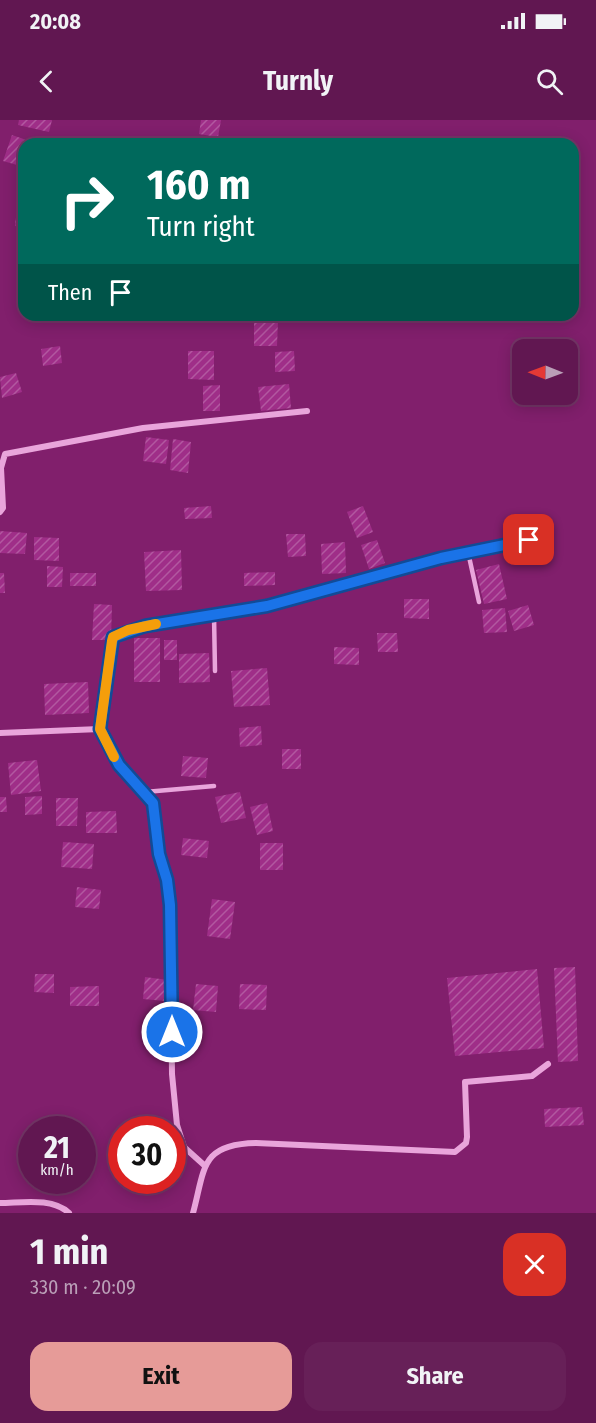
<!DOCTYPE html>
<html lang="en">
<head>
<meta charset="utf-8">
<style>
	body { margin:0; font-family:"Fira Sans Condensed",sans-serif; background:#672058; color:#f1f3f6; height:100vh; display:flex; flex-direction:column; font-size:22px; white-space:nowrap }
	* { box-sizing:border-box; margin:0 }
	p { font-size:20px; color:#ba9fb7 }
	.icon { flex:none; width:33px; height:33px; fill:none; stroke:currentColor; stroke-width:2; stroke-linecap:round; stroke-linejoin:round }
	.map { position:relative; height:1093px; overflow:hidden }
	.drawer { display:flex; flex-direction:column; background:#611751; flex:1 }
	.drawer>* { flex:none }
	.guide { position:absolute; left:18px; top:18px; width:561px; height:183px; border-radius:18px; box-shadow:0 3px 15px #0003,0 0 0 2px #753668; background:#00695c; color:#fff; overflow:hidden }
	.needle { width:39px; rotate:271deg }
	.tools { position:absolute; left:512px; top:219px; display:grid; gap:12px }
	.tools a { display:grid; place-items:center; width:66px; height:66px; border-radius:12px; background:#611751; box-shadow:0 3px 15px #0003,0 0 0 2px #753668; font-size:30px }
	.speed { position:absolute; left:18px; top:996px; display:flex; gap:12px; font-size:30px; font-weight:700; text-align:center }
	.speed>* { display:grid; place-content:center; width:78px; height:78px; border-radius:50%; background:#611751; box-shadow:0 3px 15px #0003,0 0 0 2px #753668; line-height:1 }
	.speed small { font-size:15px; font-weight:400 }
	.speed .limit { border:9px solid #d22; background:#fff; color:#111 }
	.pin { position:absolute; display:grid; place-items:center; width:51px; height:51px; color:#fff; margin:-26px; border-radius:12px; box-shadow:0 3px 9px #0006 }
	.me { position:absolute; width:66px; margin:-33px; rotate:0deg; stroke-linejoin:round; filter:drop-shadow(0 0 4px #0008) }
	.turn { display:flex; align-items:center; gap:21px; height:126px; padding:0 30px; font-size:27px }
	.turn .icon { width:78px; height:78px; stroke-width:2.5 }
	.turn b { display:block; font-size:42px; line-height:51px }
	.then { display:flex; align-items:center; height:57px; padding:0 30px; background:#0003; gap:12px; font-size:22px }
	.round { display:grid; place-items:center; flex:none; width:63px; height:63px; border-radius:18px; background:#672058 }
	.overview { display:flex; align-items:center; justify-content:space-between; height:102px; padding:0 30px }
	h1 { font-size:36px; font-weight:700; line-height:45px }
	.primary-button { display:flex; gap:12px; margin-top:auto; padding:12px 30px }
	.primary-button a { flex:1; height:69px; border-radius:18px; background:#e69b98; color:#111; font-size:24px; font-weight:700; line-height:69px; text-align:center }
	.primary-button a+a { background:#672058; color:#f1f3f6 }
	.status { display:flex; justify-content:space-between; align-items:center; height:42px; padding:0 30px; background:#611751; direction:ltr }
	.status svg { height:16px; fill:currentColor }
	header { display:flex; justify-content:space-between; align-items:center; height:78px; padding:0 30px; background:#611751; font-size:27px; font-weight:700 }
	.map>svg:first-child { display:block }
	.building { fill:url(#building-hatch) }
	.lines { fill:none; stroke-linecap:round; stroke-linejoin:round }
	.service { stroke:#e9a5db; stroke-width:4.5 }
	.minor { stroke:#e9a5db; stroke-width:6 }
	.route-casing { stroke:#114b97; stroke-width:15 }
	.route { stroke:#1a73e8; stroke-width:10 }
	.slow { stroke:#f59e0b; stroke-width:10 }
</style>
</head>
<body>
<div class="status"><b>20:08</b><svg viewBox="0 0 49 12"><path d="M0 12V9h3v3zM5 12V6h3v6zM10 12V3h3v9zM15 12V0h3v12zM26 1h20v11H26zM47 4h2v5h-2z"/></svg></div>
<header><svg class="icon" aria-label="back" viewBox="0 0 24 24"><path d="M15 5l-7 7 7 7"/></svg>Turnly<svg class="icon" aria-label="search" viewBox="0 0 24 24"><circle cx="10" cy="10" r="6"/><path d="M15 15l6 6"/></svg></header>
<div class="map">
<svg width="596" height="1093" viewBox="0 0 596 1093">
	<defs>
		<pattern id="building-hatch" width="6" height="6" patternUnits="userSpaceOnUse" patternTransform="scale(1.5)"><rect width="6" height="6" fill="#9f2e88"/><path d="M-1 1l2-2M0 6l6-6M5 7l2-2" fill="none" stroke="#b258a0"/></pattern>
	</defs>
	<rect width="100%" height="100%" fill="#811f6c"/>
	<path class="building" d="M19 0H52L49 12 18 5Z
		M201 0H221L218 17 199 14Z
		M12 15 38 24H24V47L3 41Z
		M46 16 68 21 67 24H45Z
		M17 89 24 90V107L15 106Z
		M254 201H278L277 226H254Z
		M60 226 62 243 43 246 41 229Z
		M188 231H214V260L188 259Z
		M294 231 295 251 275 252V232Z
		M16 253 22 272 2 278 0 257Z
		M289 264 291 288 261 291 258 267Z
		M220 265V291H203V266Z
		M146 317 169 320 166 344 143 341Z
		M173 319 191 322 188 353 170 350Z
		M211 386 212 398 185 399 184 388Z
		M363 386 373 412 357 418 347 392Z
		M0 411 27 413 25 434 0 433Z
		M286 414H305L306 436 288 437Z
		M34 417 59 418V441L34 440Z
		M377 420 385 443 369 449 361 425Z
		M345 422 346 453 322 454 321 424Z
		M181 430 182 470 146 471 144 432Z
		M499 444 507 479 484 484 476 450Z
		M47 446 63 447 62 467H47Z
		M275 452V465L244 466V453Z
		M0 453H4L5 473H0Z
		M70 453H96V466H70Z
		M404 479H429V499L404 498Z
		M94 484 112 485 111 520H92Z
		M528 485 534 505 514 511 508 491Z
		M505 488 507 512 484 513 482 490Z
		M377 513H397L398 532H378Z
		M134 518H160V562H134Z
		M164 520H177V540H164Z
		M334 527 359 528V545L334 544Z
		M209 533 210 562 179 563V534Z
		M267 548 270 585 234 587 231 551Z
		M88 562 89 593 45 595 44 564Z
		M261 606 262 625 240 627 239 608Z
		M282 629H301V649H282Z
		M183 636 208 638 206 658 181 656Z
		M37 640 41 671 11 675 8 643Z
		M240 672 246 698 221 703 215 677Z
		M42 676V694L25 695V677Z
		M0 677H6L7 692H0Z
		M56 678H78L77 706H56Z
		M267 683 273 711 257 715 250 687Z
		M116 691 117 713H86V692Z
		M183 718 209 721 207 738 181 735Z
		M63 722 94 724 92 749 61 747Z
		M260 723H283V750H260Z
		M77 767 101 770 99 789 75 787Z
		M212 779 235 782 230 819 207 816Z
		M575 847 578 941 558 942 554 848Z
		M537 849 544 928 455 936 447 858Z
		M35 854H54V873L34 872Z
		M145 857 168 860 165 881 143 879Z
		M196 864 218 866 216 892 193 890Z
		M240 864 267 865 266 890 239 889Z
		M99 866V886H70V867Z
		M582 987 584 1005 545 1007 544 989Z"/>
	<g class="lines">
		<path class="service" d="M468 432 479 482
			M214 495 215 551
			M145 672 214 666"/>
		<path class="minor" d="M0 392 3 388 1 348 5 334 143 308 307 291
			M100 609 119 645 153 683 159 734 167 760 170 785 172 954 177 1005 184 1027 204 1045
			M0 613 100 609 112 521 113 517 128 510 267 486 441 438 529 420
			M0 1083C21 1083 52 1077 69 1093
			M193 1093C205 1049 200 1024 256 1023L455 1032 466 1023 467 1017 465 962 532 956 548 944"/>
	</g>
	<g class="lines">
		<defs>
			<path id="route" d="M172 912 170 785 167 760 159 734 153 683 119 645 100 609 113 517 145 506 267 486 441 438 529 420"/>
		</defs>
		<use href="#route" class="route-casing"/>
		<use href="#route" class="route"/>
		<path class="slow" d="M114 637 100 609 112 521 113 517 128 510 156 504"/>
	</g>
</svg>
<div class="tools">
<a><svg class="needle" viewBox="-14 -14 28 28"><path d="M0-13l5 13h-10z" fill="#e53935"/><path d="M0 13l5-13h-10z" fill="#ba9fb7"/></svg></a>
</div>
<div class="speed"><div>21<small>km/h</small></div><div class="limit">30</div></div>
<div class="pin" style="left:529px;top:420px;background:#d93025"><svg class="icon" aria-label="arrive" viewBox="0 0 24 24"><path d="M6 21V4h12l-3 4 3 4H6"/></svg></div>
<svg class="me" style="left:172px;top:912px" viewBox="-20 -20 40 40"><circle r="17" fill="#1a73e8" stroke="#fff" stroke-width="3"/><path d="M0-11L8 9 0 5-8 9z" fill="#fff"/></svg>
<div class="guide">
<div class="turn"><svg class="icon" aria-label="right" viewBox="0 0 24 24"><path d="M7 20v-9h11M14 6l5 5-5 5"/></svg><div><b>160 m</b>Turn right</div></div>
<div class="then">Then<svg class="icon" aria-label="arrive" viewBox="0 0 24 24"><path d="M6 21V4h12l-3 4 3 4H6"/></svg></div>
</div>
</div>
<section class="drawer">
<div class="overview"><div><h1>1 min</h1><p>330 m · 20:09</p></div><a class="round" style="background:#d93025;color:#fff"><svg class="icon" aria-label="close" viewBox="0 0 24 24"><path d="M6 6l12 12M18 6L6 18"/></svg></a></div>
<div class="primary-button"><a>Exit</a><a>Share</a></div>
</section>
</body>
</html>
